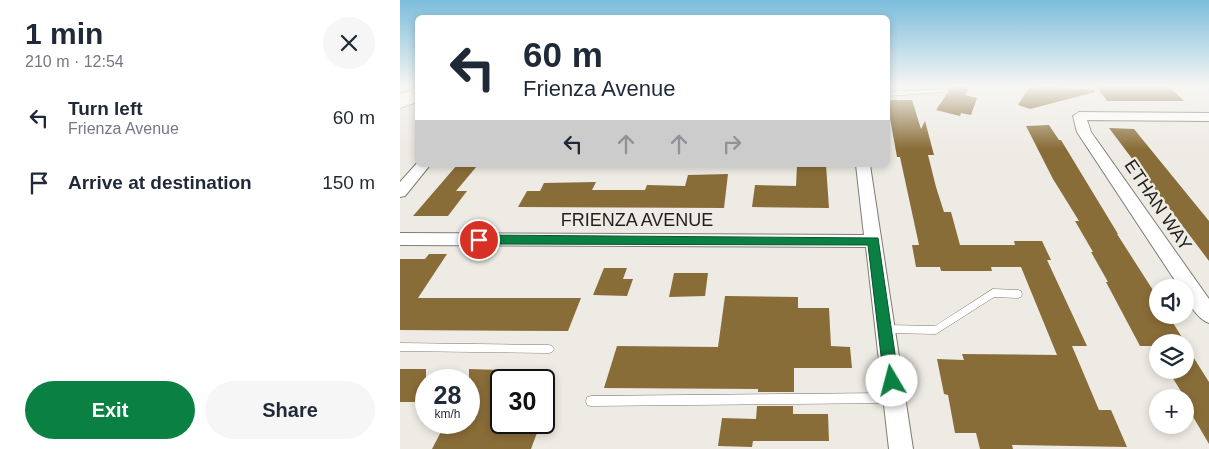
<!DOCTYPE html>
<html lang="en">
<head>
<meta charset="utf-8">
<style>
	body { margin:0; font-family:Arial,sans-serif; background:#f6f6f7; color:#1f2937; height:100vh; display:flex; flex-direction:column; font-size:19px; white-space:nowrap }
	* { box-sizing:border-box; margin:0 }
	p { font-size:16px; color:#747a83 }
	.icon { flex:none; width:28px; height:28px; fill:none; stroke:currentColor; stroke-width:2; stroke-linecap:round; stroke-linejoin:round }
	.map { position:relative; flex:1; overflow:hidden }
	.side { display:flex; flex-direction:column; background:#fff; width:400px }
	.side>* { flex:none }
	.top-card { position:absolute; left:15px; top:15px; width:475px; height:152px; border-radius:8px; box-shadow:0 2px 8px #0003; background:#fff; color:#1f2937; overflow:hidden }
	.controls { position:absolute; left:749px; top:279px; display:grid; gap:10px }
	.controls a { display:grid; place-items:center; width:45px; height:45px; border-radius:50%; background:#fff; box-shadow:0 2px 8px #0003; font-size:25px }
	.speed { position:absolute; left:15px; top:369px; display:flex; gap:10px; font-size:25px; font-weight:700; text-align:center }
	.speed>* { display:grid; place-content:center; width:65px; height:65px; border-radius:50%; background:#fff; box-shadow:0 2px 8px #0003; line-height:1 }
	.speed small { font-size:12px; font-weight:400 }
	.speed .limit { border:2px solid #111; border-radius:8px; background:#fff; color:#111 }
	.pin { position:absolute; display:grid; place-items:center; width:42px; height:42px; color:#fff; margin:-21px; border:2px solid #fff; border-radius:50%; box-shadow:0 1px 5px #0007 }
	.me { position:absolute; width:55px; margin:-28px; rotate:352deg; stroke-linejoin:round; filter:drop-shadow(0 0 4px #0008) }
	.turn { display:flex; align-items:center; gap:18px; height:105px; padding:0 25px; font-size:22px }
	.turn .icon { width:65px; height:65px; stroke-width:2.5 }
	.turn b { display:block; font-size:35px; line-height:42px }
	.lanes { display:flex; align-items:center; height:48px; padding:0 25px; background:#0003; justify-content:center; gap:25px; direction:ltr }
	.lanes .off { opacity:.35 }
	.round { display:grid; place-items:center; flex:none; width:52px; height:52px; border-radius:26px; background:#f6f6f7 }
	.summary { display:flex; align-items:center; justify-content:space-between; height:85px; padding:0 25px }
	h1 { font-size:30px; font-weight:700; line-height:38px }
	.button { display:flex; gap:10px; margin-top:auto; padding:10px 25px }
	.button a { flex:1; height:58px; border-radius:30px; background:#0b8043; color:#fff; font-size:20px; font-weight:700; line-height:58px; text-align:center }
	.button a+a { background:#f6f6f7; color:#1f2937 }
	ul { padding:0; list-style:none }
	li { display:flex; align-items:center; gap:15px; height:65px; padding:0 25px }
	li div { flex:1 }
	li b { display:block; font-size:19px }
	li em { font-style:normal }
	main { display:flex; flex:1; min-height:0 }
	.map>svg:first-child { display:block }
	.building { fill:#896d38 }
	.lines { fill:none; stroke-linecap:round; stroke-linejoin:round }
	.lane-casing { stroke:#7f7c76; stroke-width:1 }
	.street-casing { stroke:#7f7c76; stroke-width:2 }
	.highway-casing { stroke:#7f7c76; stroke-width:1 }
	.lane { fill:#fff; fill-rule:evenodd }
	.street { fill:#fff; fill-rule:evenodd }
	.highway { fill:#fff; fill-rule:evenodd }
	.route { fill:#0b8043; stroke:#07532c }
	.labels { text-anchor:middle; stroke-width:4.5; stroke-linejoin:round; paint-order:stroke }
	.street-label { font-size:18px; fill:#211f1d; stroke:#eeebe4 }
</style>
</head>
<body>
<main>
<section class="side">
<div class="summary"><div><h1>1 min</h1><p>210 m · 12:54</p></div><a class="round"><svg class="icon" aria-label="close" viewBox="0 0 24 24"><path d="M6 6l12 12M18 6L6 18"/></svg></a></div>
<ul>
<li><svg class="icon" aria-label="left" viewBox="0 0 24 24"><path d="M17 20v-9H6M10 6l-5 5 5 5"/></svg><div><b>Turn left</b><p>Frienza Avenue</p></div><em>60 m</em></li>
<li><svg class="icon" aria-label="arrive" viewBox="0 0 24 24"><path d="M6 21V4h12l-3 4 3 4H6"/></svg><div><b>Arrive at destination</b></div><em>150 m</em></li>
</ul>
<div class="button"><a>Exit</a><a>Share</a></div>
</section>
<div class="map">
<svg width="809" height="449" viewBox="0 0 809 449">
	<rect width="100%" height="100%" fill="#eeebe4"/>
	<path class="building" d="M550 86H570L565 95 577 98 571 115 561 113 560 116 536 110 548 92Z
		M641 86 695 90V92L630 109 618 105 628 89Z
		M696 86H769L784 101H707Z
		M488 100H512L521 129 525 121 534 155H528L536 187 544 212H551L560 245H615L614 241H642L651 260H647L687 346H672L699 410H711L727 447 612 445 613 449H580L576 433H555L548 395 544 394 537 359 564 360 562 354 657 355 621 267H591L592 271H541L540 267H516L512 245H519L500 157H497L490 118H488Z
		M649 125 659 140H661L718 234H717L758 298V315H768L785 342H758V346H740L706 282H708L691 252H693L675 221H679L653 179 626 126Z
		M709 128 734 129 809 221V261Z
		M57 165 77 166 56 191H67L48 216H13Z
		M397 165H426L429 208 352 207 355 185 396 186Z
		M328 174 324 208 118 207 127 191H140L144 183 196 182 192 190H245L247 185 285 186 288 175Z
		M29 254H47L18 298H181L168 331 0 330V259H25Z
		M204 268H227L223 279H233L227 296 193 295Z
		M274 273H308L305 296 269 297Z
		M325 296 398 297V308H429L431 346 450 347 452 368H394V392H358V389L204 388 217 346 318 347Z
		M785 344 809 382V444L785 403H787L785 398 768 370H785Z
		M0 369H26V402H0Z
		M69 369 101 370V422H141L131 449H32L46 422H69Z
		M357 406H393V414H428L429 441H353L352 447 318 446 322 418 356 419Z"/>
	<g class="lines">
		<defs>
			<path id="lane" d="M544 89 547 91 546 92 488 96V92Z
				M593 289 618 290 621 291 622 294 621 297 618 298 594 297 536 334 487 333 484 332 482 329 484 326 487 325 535 326Z
				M0 343 149 345 152 346 154 349 152 352 149 353 0 351Z
				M492 393 496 394 497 398 496 402 492 403 191 406 187 405 186 401 187 397 191 396Z"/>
			<path id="street" d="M679 112 809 113V121L687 120 691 132 809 299V323C797 319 785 300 785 288H780L677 132 673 116Z
				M18 162V165H30L5 196 0 197V182Z
				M456 165H470L513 449H489L466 247 0 245V233L464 235Z"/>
			<path id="highway" d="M18 88V102L0 108V94Z"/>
		</defs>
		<use href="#lane" class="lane-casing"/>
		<use href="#street" class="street-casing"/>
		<use href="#highway" class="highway-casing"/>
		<use href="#lane" class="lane"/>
		<use href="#street" class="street"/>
		<use href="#highway" class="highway"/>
	</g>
	<linearGradient id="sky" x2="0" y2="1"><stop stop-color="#7bbddc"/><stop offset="0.58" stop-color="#f7f6f3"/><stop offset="1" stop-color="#f7f6f3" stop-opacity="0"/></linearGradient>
	<rect width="809" height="149" fill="url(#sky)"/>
	<path class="route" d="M79 235 478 238 499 381 497 386 492 388 486 386 484 381 468 245 79 244 73 240Z"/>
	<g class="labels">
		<g class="street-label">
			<text transform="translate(758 205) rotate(56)" y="6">ETHAN WAY</text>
			<text x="237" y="226">FRIENZA AVENUE</text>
		</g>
	</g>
</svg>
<div class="controls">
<a><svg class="icon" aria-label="sound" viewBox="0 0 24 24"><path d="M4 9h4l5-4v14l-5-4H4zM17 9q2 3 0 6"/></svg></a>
<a><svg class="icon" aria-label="layers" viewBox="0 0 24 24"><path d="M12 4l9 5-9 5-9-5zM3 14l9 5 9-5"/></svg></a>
<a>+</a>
</div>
<div class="speed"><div>28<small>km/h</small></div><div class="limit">30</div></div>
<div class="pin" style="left:79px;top:240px;background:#d93025"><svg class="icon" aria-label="arrive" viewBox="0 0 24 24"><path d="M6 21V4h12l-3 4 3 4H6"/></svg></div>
<svg class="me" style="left:492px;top:381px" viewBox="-20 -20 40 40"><circle r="19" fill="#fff"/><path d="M0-13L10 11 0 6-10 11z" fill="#0b8043"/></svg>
<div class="top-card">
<div class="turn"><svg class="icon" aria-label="left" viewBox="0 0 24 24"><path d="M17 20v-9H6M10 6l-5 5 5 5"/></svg><div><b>60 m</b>Frienza Avenue</div></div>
<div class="lanes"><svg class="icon" aria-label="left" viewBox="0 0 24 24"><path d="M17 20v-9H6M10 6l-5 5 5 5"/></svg><svg class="icon off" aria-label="ahead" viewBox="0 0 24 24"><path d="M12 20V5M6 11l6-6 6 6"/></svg><svg class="icon off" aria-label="ahead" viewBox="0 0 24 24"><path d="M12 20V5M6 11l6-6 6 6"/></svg><svg class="icon off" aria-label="right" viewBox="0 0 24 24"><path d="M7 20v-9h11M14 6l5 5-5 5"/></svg></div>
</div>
</div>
</main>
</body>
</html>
